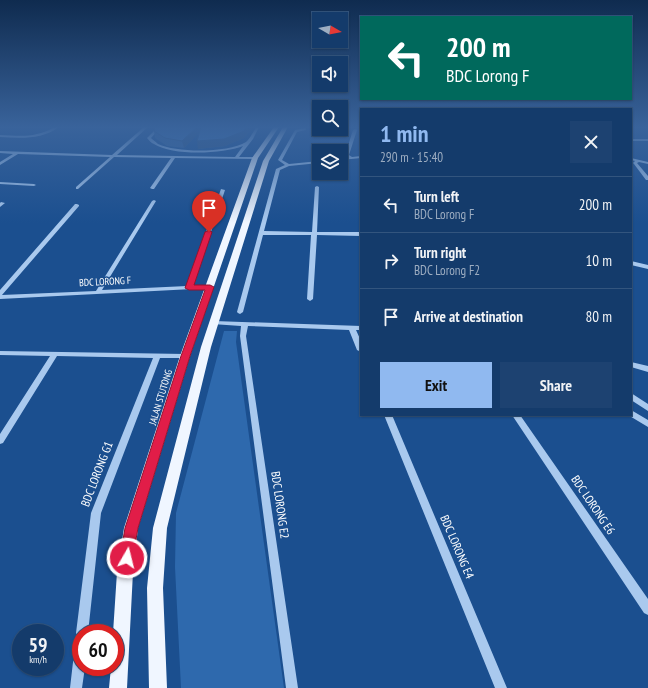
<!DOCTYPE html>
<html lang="en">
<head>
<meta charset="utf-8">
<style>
	body { margin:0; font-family:"PT Sans Narrow",sans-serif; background:#1d4271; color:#f1f3f6; height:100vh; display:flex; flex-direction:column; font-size:15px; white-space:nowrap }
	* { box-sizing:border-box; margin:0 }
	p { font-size:13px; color:#9dadc1 }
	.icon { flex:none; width:22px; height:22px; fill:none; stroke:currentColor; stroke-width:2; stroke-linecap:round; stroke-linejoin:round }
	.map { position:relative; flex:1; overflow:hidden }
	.drawer { position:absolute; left:360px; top:108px; width:272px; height:308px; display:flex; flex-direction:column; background:#143b6b; border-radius:0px; box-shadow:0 1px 3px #0004,0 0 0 1px #33557e }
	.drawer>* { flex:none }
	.hud { position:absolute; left:360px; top:16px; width:272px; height:84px; border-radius:0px; box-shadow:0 1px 3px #0004,0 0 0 1px #33557e; background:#00695c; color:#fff; overflow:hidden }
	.needle { width:26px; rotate:99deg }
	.fabs { position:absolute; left:312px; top:12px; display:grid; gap:8px }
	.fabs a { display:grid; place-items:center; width:36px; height:36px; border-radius:0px; background:#143b6b; box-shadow:0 1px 3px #0004,0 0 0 1px #33557e; font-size:20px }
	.speed { position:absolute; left:12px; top:624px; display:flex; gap:8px; font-size:20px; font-weight:700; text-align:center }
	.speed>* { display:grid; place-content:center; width:52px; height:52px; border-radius:50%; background:#143b6b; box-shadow:0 1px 3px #0004,0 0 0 1px #33557e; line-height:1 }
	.speed small { font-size:10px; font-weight:400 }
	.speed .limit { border:6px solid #d22; background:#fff; color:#111 }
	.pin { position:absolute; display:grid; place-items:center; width:34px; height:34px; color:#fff; margin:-41px -17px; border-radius:50% 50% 50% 0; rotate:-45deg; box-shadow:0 0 4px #0007 }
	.pin .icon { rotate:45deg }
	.me { position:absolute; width:44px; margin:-22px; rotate:8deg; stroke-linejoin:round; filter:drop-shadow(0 0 3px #0008) }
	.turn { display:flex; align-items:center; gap:14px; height:84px; padding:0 20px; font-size:18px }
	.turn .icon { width:52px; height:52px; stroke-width:2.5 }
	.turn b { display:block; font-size:28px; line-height:34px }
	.round { display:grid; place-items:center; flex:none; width:42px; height:42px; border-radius:0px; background:#1d4271 }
	.head { display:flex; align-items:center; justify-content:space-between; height:68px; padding:0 20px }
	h1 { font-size:24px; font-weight:700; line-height:30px; color:#90b9f0 }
	.button { display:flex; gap:8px; margin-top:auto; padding:8px 20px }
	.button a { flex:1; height:46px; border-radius:0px; background:#90b9f0; color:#111; font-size:16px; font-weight:700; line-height:46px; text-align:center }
	.button a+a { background:#1d4271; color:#f1f3f6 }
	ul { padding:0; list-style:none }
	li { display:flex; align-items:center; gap:12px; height:56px; padding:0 20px; border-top:1px solid #33557e }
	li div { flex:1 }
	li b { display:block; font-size:15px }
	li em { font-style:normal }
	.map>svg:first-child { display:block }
	.green { fill:#2e69ad }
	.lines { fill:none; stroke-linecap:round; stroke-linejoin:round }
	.minor { fill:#a9c9ee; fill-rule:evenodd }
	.major { fill:#f0f6ff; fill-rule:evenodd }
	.wall { fill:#3a679d }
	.shaded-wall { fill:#305480 }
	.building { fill:#4478b7; stroke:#305480 }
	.route { fill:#e11d48; stroke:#92132f }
	.labels { text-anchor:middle; stroke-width:3; stroke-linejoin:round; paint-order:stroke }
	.street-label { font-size:10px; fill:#fff; stroke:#1b4f8f }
	.near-street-label { font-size:12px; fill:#fff; stroke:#1b4f8f }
</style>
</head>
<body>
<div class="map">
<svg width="648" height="688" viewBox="0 0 648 688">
	<rect width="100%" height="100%" fill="#1b4f8f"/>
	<path class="green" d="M224 331H237L236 342 284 688H181L175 567 176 513Z"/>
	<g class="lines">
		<path class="minor" d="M55 127H59C41 140 21 138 0 137V135C23 136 34 138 55 127Z
			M144 127H148L117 155 235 157 243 146C223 154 172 156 154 144 151 143 149 140 147 138L158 127H161L151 138C153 140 156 142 158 144 177 153 228 153 246 142 251 138 253 131 257 127H259L253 139 239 157H255L257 158 255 159 175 158 154 189H152L150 188 171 158 114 157 78 189H76V187L110 157 18 154 0 165V162L13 154 0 153V151L112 155Z
			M305 128 306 130 297 132 282 160 289 164 319 161V163L289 166 280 170 264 231 312 232 315 187 317 186 319 187 317 232H361V236L317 235 313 299 310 301 307 299 311 235H263L243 312 240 314 238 313 237 312 276 169 285 165 278 160 295 130Z
			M355 129 357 130 349 155 352 157 361 156V158L341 160V158L347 157 345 155 353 130Z
			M631 139H648V141H631Z
			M631 158 648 162V164L639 162 637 163 648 176V180H646L634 164 633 163 635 161 631 160Z
			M0 182 34 184 36 185 34 186 0 184Z
			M221 189 225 190 193 286 210 285 212 286 213 287 212 288 0 299V290L75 204H77L79 205V206L2 295 96 291 152 201 154 200 156 201 102 290 187 286Z
			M1 202 5 203 0 207V203Z
			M631 261 648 265V269L631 265Z
			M214 321 361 326V330H356L361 341V352L357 350 349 330 248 326 246 336 298 688H286L240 336 241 326 212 324 211 323Z
			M0 351 185 354 189 356 185 358H160L101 513 88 633H81V638L78 637 76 633 91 513 153 358 57 356 3 443 0 444V434L50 356 0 355Z
			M631 362 648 366V372L631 367Z
			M631 393 648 404V411L631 400Z
			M631 410 648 420V427L628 415H631Z
			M384 415H392L507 688H495Z
			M512 415H520L648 599V615L644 613Z
			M81 639V667H85L82 688H70L75 645 77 641Z"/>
		<path class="major" d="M274 127H279L258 158 190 356 138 528 133 572 127 688H109L111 667H115V633H113L117 572 124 528 180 356 252 158Z
			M283 127H288L269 161 211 347 167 528 163 588 167 688H149L147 588 153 528 201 347 263 161Z"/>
	</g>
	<path class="wall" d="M156 127H253L244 138 225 146 198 149 199 132 184 148 167 146 155 138 154 131Z"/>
	<path class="shaded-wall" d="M197 127H202L203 129 184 148 182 141Z
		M247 127H253L244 138 225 146 198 149 197 141Z"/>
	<path class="building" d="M155 127H197L182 141 165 138 154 131Z
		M201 127H247L244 131 224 139 197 141Z"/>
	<linearGradient id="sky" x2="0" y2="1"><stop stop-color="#0f2b4f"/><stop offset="0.57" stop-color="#39639b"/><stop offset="1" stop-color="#39639b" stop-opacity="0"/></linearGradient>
	<rect width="648" height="223" fill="url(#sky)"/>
	<path class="route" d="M209 230 212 232 194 285H210L214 287 190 356 138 528 132 562 127 564 122 562 120 558 125 528 181 356 205 290H189L185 288 205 232Z"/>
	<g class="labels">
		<g class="street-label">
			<text transform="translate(105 281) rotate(-3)" y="4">BDC LORONG F</text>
			<text transform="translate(160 397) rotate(-73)" y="4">JALAN STUTONG</text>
		</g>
		<g class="near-street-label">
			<text transform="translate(97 474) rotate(-69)" y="4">BDC LORONG G1</text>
			<text transform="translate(280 505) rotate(82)" y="4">BDC LORONG E2</text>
			<text transform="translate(593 505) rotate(56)" y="4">BDC LORONG E6</text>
			<text transform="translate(457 547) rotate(67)" y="4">BDC LORONG E4</text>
		</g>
	</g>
</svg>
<div class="fabs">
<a><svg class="needle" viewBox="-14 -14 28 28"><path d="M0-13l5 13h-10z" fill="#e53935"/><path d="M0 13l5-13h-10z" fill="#9dadc1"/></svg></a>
<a><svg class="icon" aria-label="sound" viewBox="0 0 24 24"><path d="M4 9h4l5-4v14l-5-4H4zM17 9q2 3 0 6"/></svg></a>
<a><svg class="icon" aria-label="search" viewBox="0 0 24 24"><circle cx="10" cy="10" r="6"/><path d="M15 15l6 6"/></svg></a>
<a><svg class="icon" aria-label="layers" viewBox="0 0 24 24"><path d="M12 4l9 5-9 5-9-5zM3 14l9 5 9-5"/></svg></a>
</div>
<div class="speed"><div>59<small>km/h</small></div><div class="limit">60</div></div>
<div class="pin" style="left:209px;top:232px;background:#d93025"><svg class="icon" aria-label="arrive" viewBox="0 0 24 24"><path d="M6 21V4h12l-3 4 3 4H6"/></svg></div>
<svg class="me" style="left:127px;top:558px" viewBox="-20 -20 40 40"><circle r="17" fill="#e11d48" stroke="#fff" stroke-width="3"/><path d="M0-11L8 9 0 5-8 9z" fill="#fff"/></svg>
<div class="hud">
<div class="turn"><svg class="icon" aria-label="left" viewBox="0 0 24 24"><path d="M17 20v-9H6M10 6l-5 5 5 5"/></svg><div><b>200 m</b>BDC Lorong F</div></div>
</div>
<section class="drawer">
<div class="head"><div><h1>1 min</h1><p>290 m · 15:40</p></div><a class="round"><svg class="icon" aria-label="close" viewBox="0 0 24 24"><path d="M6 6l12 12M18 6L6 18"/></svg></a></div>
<ul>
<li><svg class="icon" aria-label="left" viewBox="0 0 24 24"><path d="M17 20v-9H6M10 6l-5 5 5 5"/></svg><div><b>Turn left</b><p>BDC Lorong F</p></div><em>200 m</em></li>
<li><svg class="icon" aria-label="right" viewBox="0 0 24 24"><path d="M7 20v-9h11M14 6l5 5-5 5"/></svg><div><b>Turn right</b><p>BDC Lorong F2</p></div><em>10 m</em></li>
<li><svg class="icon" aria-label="arrive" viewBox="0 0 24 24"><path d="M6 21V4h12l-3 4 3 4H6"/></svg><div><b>Arrive at destination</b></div><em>80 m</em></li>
</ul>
<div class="button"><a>Exit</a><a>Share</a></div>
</section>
</div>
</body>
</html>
